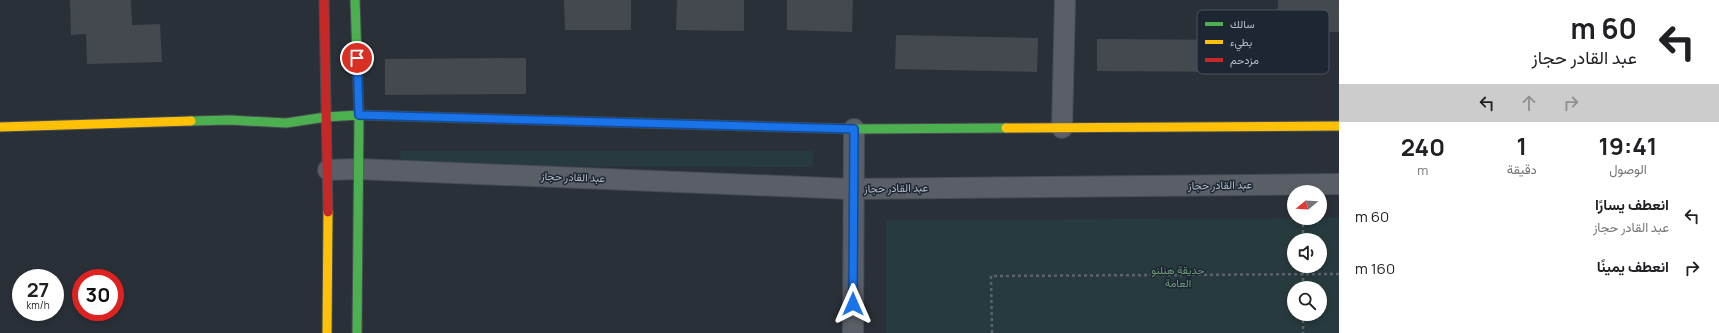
<!DOCTYPE html>
<html lang="ar">
<head>
<meta charset="utf-8">
<style>
	body { margin:0; font-family:Manrope,Vazirmatn,sans-serif; background:#f6f6f6; color:#202124; direction:rtl; height:100vh; display:flex; flex-direction:column; font-size:15px; white-space:nowrap }
	* { box-sizing:border-box; margin:0 }
	p { font-size:13px; color:#757577 }
	.icon { flex:none; width:22px; height:22px; fill:none; stroke:currentColor; stroke-width:2; stroke-linecap:round; stroke-linejoin:round }
	.map { position:relative; flex:1; overflow:hidden; direction:ltr }
	.details { display:flex; flex-direction:column; background:#fff; width:380px }
	.details>* { flex:none }
	.top-card { background:#fff; color:#202124; overflow:hidden }
	.needle { width:26px; rotate:252deg }
	.buttons { position:absolute; left:1287px; top:185px; display:grid; gap:8px }
	.buttons a { display:grid; place-items:center; width:40px; height:40px; border-radius:50%; background:#fff; box-shadow:0 2px 6px #0003; font-size:20px }
	.speed { position:absolute; left:12px; top:269px; display:flex; gap:8px; font-size:20px; font-weight:700; text-align:center }
	.speed>* { display:grid; place-content:center; width:52px; height:52px; border-radius:50%; background:#fff; box-shadow:0 2px 6px #0003; line-height:1 }
	.speed small { font-size:10px; font-weight:400 }
	.speed .limit { border:6px solid #d22; background:#fff; color:#111 }
	.pin { position:absolute; display:grid; place-items:center; width:34px; height:34px; color:#fff; margin:-17px; border:2px solid #fff; border-radius:50%; box-shadow:0 1px 4px #0007 }
	.me { position:absolute; width:44px; margin:-22px; rotate:0deg; stroke-linejoin:round; filter:drop-shadow(0 0 3px #0008) }
	.turn { display:flex; align-items:center; gap:14px; height:84px; padding:0 16px; font-size:18px }
	.turn .icon { width:52px; height:52px; stroke-width:2.5 }
	.turn b { display:block; font-size:28px; line-height:34px }
	.lanes { display:flex; align-items:center; height:38px; padding:0 16px; background:#0003; justify-content:center; gap:20px; direction:ltr }
	.lanes .off { opacity:.35 }
	.eta { display:flex; justify-content:space-evenly; align-items:center; height:68px; text-align:center }
	.eta b { font-size:24px; font-weight:700; line-height:28px }
	ul { padding:0; list-style:none }
	li { display:flex; align-items:center; gap:12px; height:52px; padding:0 16px }
	li div { flex:1 }
	li b { display:block; font-size:15px }
	li em { font-style:normal }
	main { display:flex; flex:1; min-height:0 }
	.map>svg:first-child { display:block }
	.green { fill:#273a3e; fill-rule:evenodd }
	.building { fill:#444950 }
	.lines { fill:none; stroke-linecap:round; stroke-linejoin:round }
	.street-casing { stroke:#484c53; stroke-width:22 }
	.fast-casing { stroke:#484c53; stroke-width:11 }
	.slow-casing { stroke:#484c53; stroke-width:11 }
	.jam-casing { stroke:#484c53; stroke-width:11 }
	.path { stroke:#5d636a; stroke-width:2.5; stroke-dasharray:3 3; stroke-linecap:butt }
	.street { stroke:#5a5e66; stroke-width:20 }
	.fast { stroke:#4caf50; stroke-width:9 }
	.slow { stroke:#ffc107; stroke-width:9 }
	.jam { stroke:#c62828; stroke-width:9 }
	.route-casing { stroke:#114b97; stroke-width:10 }
	.route { stroke:#1a73e8; stroke-width:7 }
	.labels { text-anchor:middle; stroke-width:3; stroke-linejoin:round; paint-order:stroke }
	.street-label { font-size:11px; fill:#b4bcc9; stroke:#1d2633 }
	.park-label { font-size:11px; fill:#6b9a76; stroke:#1d2633 }
	.key { fill:#1d2633; stroke:#4a5360; stroke-width:1 }
	.key-label { font-size:11px; fill:#b4bcc9 }
</style>
</head>
<body>
<main>
<section class="details">
<div class="top-card">
<div class="turn"><svg class="icon" aria-label="left" viewBox="0 0 24 24"><path d="M17 20v-9H6M10 6l-5 5 5 5"/></svg><div><b>60 m</b>عبد القادر حجاز</div></div>
<div class="lanes"><svg class="icon" aria-label="left" viewBox="0 0 24 24"><path d="M17 20v-9H6M10 6l-5 5 5 5"/></svg><svg class="icon off" aria-label="ahead" viewBox="0 0 24 24"><path d="M12 20V5M6 11l6-6 6 6"/></svg><svg class="icon off" aria-label="right" viewBox="0 0 24 24"><path d="M7 20v-9h11M14 6l5 5-5 5"/></svg></div>
</div>
<div class="eta">
<div><b>19:41</b><p>الوصول</p></div>
<div><b>1</b><p>دقيقة</p></div>
<div><b>240</b><p>m</p></div>
</div>
<ul>
<li><svg class="icon" aria-label="left" viewBox="0 0 24 24"><path d="M17 20v-9H6M10 6l-5 5 5 5"/></svg><div><b>انعطف يسارًا</b><p>عبد القادر حجاز</p></div><em>60 m</em></li>
<li><svg class="icon" aria-label="right" viewBox="0 0 24 24"><path d="M7 20v-9h11M14 6l5 5-5 5"/></svg><div><b>انعطف يمينًا</b></div><em>160 m</em></li>
</ul>
</section>
<div class="map">
<svg width="1339" height="333" viewBox="0 0 1339 333">
	<rect width="100%" height="100%" fill="#2a3038"/>
	<path class="green" d="M400 151H813V167L401 166Z
		M1339 218V333H886V220ZM1294 240H1320V266H1294ZM1294 288H1320V314H1294Z"/>
	<path class="building" d="M70 0H131L132 25 160 24 162 62 87 64 86 34 71 35Z
		M564 0H631V30H565Z
		M677 0H744V31L676 30Z
		M787 0H853L852 32 787 30Z
		M1278 0H1339V32L1277 31Z
		M896 35 1038 38 1037 72 895 69Z
		M1097 39 1238 40V72L1097 71Z
		M526 58V94L385 95V59Z"/>
	<g class="lines">
		<defs>
			<path id="street" d="M1062 128 1065 0
				M328 170 358 169 852 189 1339 184
				M853 333 854 129"/>
			<path id="fast" d="M355 0 359 115 357 333
				M191 121 230 120 286 123 326 117 359 115 464 118
				M641 123 854 129 1006 128"/>
			<path id="slow" d="M0 127 191 121
				M1006 128 1339 126
				M327 333 328 212"/>
			<path id="jam" d="M324 0 328 212
				M464 118 641 123"/>
		</defs>
		<use href="#street" class="street-casing"/>
		<use href="#fast" class="fast-casing"/>
		<use href="#slow" class="slow-casing"/>
		<use href="#jam" class="jam-casing"/>
		<path class="path" d="M1303 218V240
			M1303 266V288
			M1303 314V333
			M992 333 991 276 1339 274"/>
		<use href="#street" class="street"/>
		<use href="#fast" class="fast"/>
		<use href="#slow" class="slow"/>
		<use href="#jam" class="jam"/>
	</g>
	<g class="lines">
		<defs>
			<path id="route" d="M357 58 359 115 854 129 853 304"/>
		</defs>
		<use href="#route" class="route-casing"/>
		<use href="#route" class="route"/>
	</g>
	<g class="labels">
		<g class="street-label">
			<text transform="translate(573 177) rotate(2)" y="4">عبد القادر حجاز</text>
			<text transform="translate(1220 185) rotate(-1)" y="4">عبد القادر حجاز</text>
			<text transform="translate(896 188) rotate(-1)" y="4">عبد القادر حجاز</text>
		</g>
		<g class="park-label">
			<text x="1178" y="274">حديقة هنلنو<tspan x="1178" dy="13">العامة</tspan></text>
		</g>
	</g>
	<rect x="1197" y="10" width="132" height="64" rx="6" class="key"/>
	<rect x="1205" y="22" width="18" height="4" fill="#4caf50"/>
	<rect x="1205" y="40" width="18" height="4" fill="#ffc107"/>
	<rect x="1205" y="58" width="18" height="4" fill="#c62828"/>
	<g class="key-label">
		<text x="1230" y="28">سالك</text>
		<text x="1230" y="46">بطيء</text>
		<text x="1230" y="64">مزدحم</text>
	</g>
</svg>
<div class="buttons">
<a><svg class="needle" viewBox="-14 -14 28 28"><path d="M0-13l5 13h-10z" fill="#e53935"/><path d="M0 13l5-13h-10z" fill="#757577"/></svg></a>
<a><svg class="icon" aria-label="sound" viewBox="0 0 24 24"><path d="M4 9h4l5-4v14l-5-4H4zM17 9q2 3 0 6"/></svg></a>
<a><svg class="icon" aria-label="search" viewBox="0 0 24 24"><circle cx="10" cy="10" r="6"/><path d="M15 15l6 6"/></svg></a>
</div>
<div class="speed"><div>27<small>km/h</small></div><div class="limit">30</div></div>
<div class="pin" style="left:357px;top:58px;background:#d93025"><svg class="icon" aria-label="arrive" viewBox="0 0 24 24"><path d="M6 21V4h12l-3 4 3 4H6"/></svg></div>
<svg class="me" style="left:853px;top:304px" viewBox="-20 -20 40 40"><path d="M0-17L14 15 0 8-14 15z" fill="#1a73e8" stroke="#fff" stroke-width="4"/></svg>
</div>
</main>
</body>
</html>
